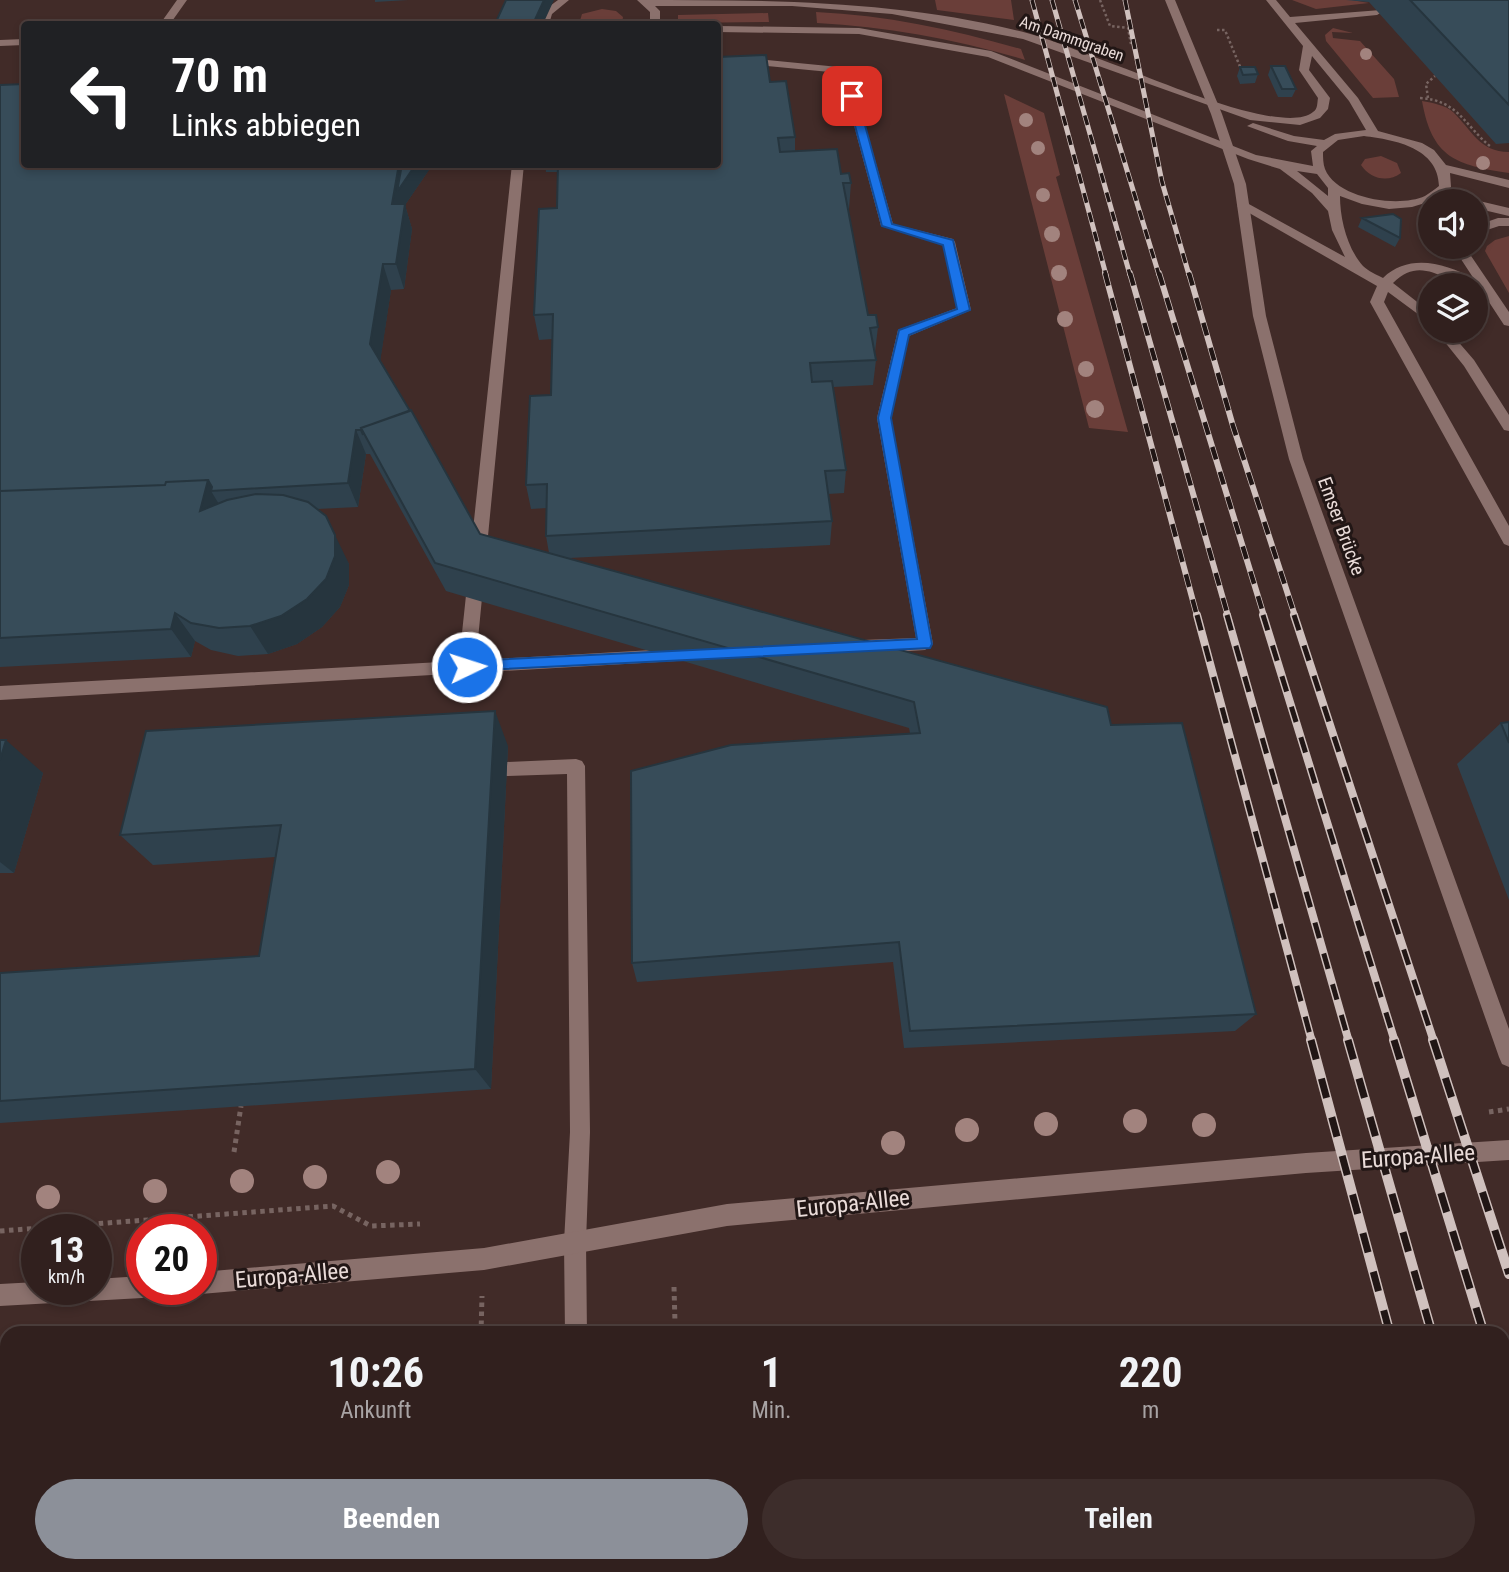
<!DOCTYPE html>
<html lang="de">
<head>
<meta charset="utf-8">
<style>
	body { margin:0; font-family:"Roboto Condensed",sans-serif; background:#3d2d2b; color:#f1f3f6; height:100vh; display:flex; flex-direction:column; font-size:26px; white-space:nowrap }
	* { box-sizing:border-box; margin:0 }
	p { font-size:23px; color:#a8a3a4 }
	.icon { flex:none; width:38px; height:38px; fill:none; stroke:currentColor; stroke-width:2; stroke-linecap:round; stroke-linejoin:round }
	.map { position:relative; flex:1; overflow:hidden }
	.sheet { position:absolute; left:0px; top:1326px; width:1510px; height:247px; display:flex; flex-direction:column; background:#31201e; border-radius:21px 21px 0 0; box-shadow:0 4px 10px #0003,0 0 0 2px #4c3e3c }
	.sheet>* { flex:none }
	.hud { position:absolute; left:21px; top:21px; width:700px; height:147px; border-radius:7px; box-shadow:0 4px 10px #0003,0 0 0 2px #4c3e3c; background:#202124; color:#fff; overflow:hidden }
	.controls { position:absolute; left:1418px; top:189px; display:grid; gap:14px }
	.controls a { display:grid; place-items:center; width:70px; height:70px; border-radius:50%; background:#31201e; box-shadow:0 4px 10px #0003,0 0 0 2px #4c3e3c; font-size:35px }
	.speed { position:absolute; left:21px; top:1214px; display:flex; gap:14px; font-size:35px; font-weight:700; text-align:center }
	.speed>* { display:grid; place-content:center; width:91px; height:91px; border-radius:50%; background:#31201e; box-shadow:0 4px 10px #0003,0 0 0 2px #4c3e3c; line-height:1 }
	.speed small { font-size:18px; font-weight:400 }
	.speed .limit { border:10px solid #d22; background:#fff; color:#111 }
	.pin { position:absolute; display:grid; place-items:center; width:60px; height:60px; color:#fff; margin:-30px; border-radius:14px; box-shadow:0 4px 10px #0006 }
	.me { position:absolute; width:77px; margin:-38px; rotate:86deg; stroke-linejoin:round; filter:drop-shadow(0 0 5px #0008) }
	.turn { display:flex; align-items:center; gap:24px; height:147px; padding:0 35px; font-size:32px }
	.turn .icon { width:91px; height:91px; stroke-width:2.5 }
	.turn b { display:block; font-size:49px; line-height:60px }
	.eta { display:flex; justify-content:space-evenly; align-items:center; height:119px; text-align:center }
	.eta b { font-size:42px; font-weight:700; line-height:49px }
	.primary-button { display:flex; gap:14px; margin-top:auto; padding:14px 35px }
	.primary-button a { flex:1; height:80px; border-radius:42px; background:#8c9099; color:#fff; font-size:28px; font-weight:700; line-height:80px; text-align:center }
	.primary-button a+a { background:#3d2d2b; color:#f1f3f6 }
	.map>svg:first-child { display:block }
	.green { fill:#6a3e39 }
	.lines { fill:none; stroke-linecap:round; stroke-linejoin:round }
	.path-far1 { stroke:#776461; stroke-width:2.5; stroke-dasharray:2.5 2.5; stroke-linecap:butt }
	.path { stroke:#776461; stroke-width:5; stroke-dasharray:4.5 4.5; stroke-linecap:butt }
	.service { fill:#8b716d; fill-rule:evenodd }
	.minor { fill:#8b716d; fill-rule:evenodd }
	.tertiary { fill:#8b716d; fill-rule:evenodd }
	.rail-far3-casing { stroke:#d0c1be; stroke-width:5 }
	.rail-far2-casing { stroke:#d0c1be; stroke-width:6 }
	.rail-far1-casing { stroke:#d0c1be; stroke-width:8 }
	.rail-casing { stroke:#d0c1be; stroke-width:10 }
	.rail-far3 { stroke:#211615; stroke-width:3.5; stroke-dasharray:10; stroke-linecap:butt }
	.rail-far2 { stroke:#211615; stroke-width:4.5; stroke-dasharray:13; stroke-linecap:butt }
	.rail-far1 { stroke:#211615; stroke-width:5; stroke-dasharray:16; stroke-linecap:butt }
	.rail { stroke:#211615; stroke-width:7; stroke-dasharray:20; stroke-linecap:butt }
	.tree { fill:#a2837e }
	.wall { fill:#2f414d }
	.shaded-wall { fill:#26353e }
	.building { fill:#374c59; stroke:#26353e; stroke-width:2 }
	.route { fill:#1a73e8; stroke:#114b97; stroke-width:2 }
	.labels { text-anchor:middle; stroke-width:6; stroke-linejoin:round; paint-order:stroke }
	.far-street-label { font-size:16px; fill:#eadcd9; stroke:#211615 }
	.street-label { font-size:19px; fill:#eadcd9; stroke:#211615 }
	.near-street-label { font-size:23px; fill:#eadcd9; stroke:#211615 }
</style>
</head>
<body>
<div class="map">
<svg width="1509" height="1572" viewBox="0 0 1509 1572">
	<rect width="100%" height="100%" fill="#412b28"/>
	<path class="green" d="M935 0H1011L1014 20 937 10Z
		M1292 0H1352L1369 3 1316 9Z
		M602 9 616 11 623 17 622 24H579L582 14Z
		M816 12C886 15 954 30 1021 49L1025 60C957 39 887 27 817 23Z
		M768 13 769 22 678 23V15Z
		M1333 28 1353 33 1332 32 1333 38 1360 41 1394 79 1399 97 1373 98 1326 41 1325 35Z
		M1004 94 1044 113 1060 175 1056 177 1128 432 1089 428Z
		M1422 101C1433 103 1445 105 1453 112 1472 130 1479 152 1509 152V173C1456 165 1432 158 1422 101Z
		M1381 156 1397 163 1401 173C1388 183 1370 179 1361 165L1365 159Z
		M1509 236V293L1485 251 1487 246 1495 240Z"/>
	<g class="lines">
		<path class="path-far1" d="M1100 0 1110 26 1128 28 1131 44
			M1217 30H1225L1241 69
			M1420 98C1458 100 1465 126 1491 147
			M1428 98 1426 84 1435 76"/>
		<path class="path" d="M1489 1112 1509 1109
			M234 1152 241 1106
			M0 1231 333 1206 371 1226 420 1224
			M674 1287 675 1323
			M481 1334 482 1296
			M1503 1455H1509
			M615 1568 633 1566"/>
		<path class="service" d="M177 0H187L170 24H160Z
			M558 0H569L552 14 549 24H539L543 11Z
			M637 0C768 0 899 0 1027 33 1059 42 1090 56 1121 67 1157 80 1284 136 1313 112 1318 109 1317 103 1318 98L1299 70 1303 46 1266 0H1276L1290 17 1381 10 1382 12 1377 15 1295 23 1358 98 1378 131 1422 143 1434 150 1446 165 1509 180V188L1450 173 1451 187 1445 193 1469 198 1471 201 1438 199 1412 207 1389 209 1362 204 1340 196C1340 219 1347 248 1363 266 1368 271 1377 275 1383 278 1409 253 1445 263 1474 279L1453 247H1465L1509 312V326L1504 325 1487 299 1475 291V285C1444 285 1423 253 1393 283L1430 312V323L1388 292 1384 302 1509 526V546L1504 544 1370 302 1377 286 1237 206 1247 203 1345 257 1332 230 1328 211 1312 193 1280 169 1248 159 988 57 859 34 718 32V26L859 28 991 51 1256 155 1313 166 1311 151 1317 146 1288 141 1247 126 1253 123 1294 136 1324 140 1335 134 1366 130 1349 101 1312 56 1309 70 1330 98 1328 109 1320 118 1300 125 1250 120 1023 39 892 14 792 6H655L660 11V24H650V12ZM1364 136C1396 140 1438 148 1439 186 1435 189 1430 193 1425 196 1399 208 1337 199 1325 169 1323 164 1323 157 1323 152L1338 140ZM1297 171 1317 174 1328 188V196Z
			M518 19 523 22 522 24H461L466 21Z
			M24 39V45L0 46V40Z
			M756 59 849 68 893 224 953 239 955 242 971 310 909 336 891 418 933 644 925 650 862 654 856 652 854 647 856 642 862 640 916 638 877 418 898 330 957 308 943 244 881 226 840 73 756 65 718 66V60Z
			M512 164H524L476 660 688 648 694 650 696 655 694 660 0 700V686L459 661Z
			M1475 200 1509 208V216L1475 208V201H1471Z
			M1498 218H1509V226H1499L1475 234V226Z
			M1436 331H1449L1474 360 1509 415V431L1504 430 1464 366Z
			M576 759 582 761 585 766 590 1132 586 1242 587 1334H565L564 1242 570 1132 567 774 507 776 501 774 498 769 501 764 507 762Z
			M565 1566H589V1572H565Z"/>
		<path class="minor" d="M1165 0H1175L1222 114 1246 184 1266 316 1303 459 1509 1029V1067L1502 1064 1499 1057 1289 459 1253 316 1234 184 1211 114Z"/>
		<path class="tertiary" d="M1509 1140V1160L1306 1173 727 1226 484 1270 201 1294 193 1290H201V1272L484 1248 727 1204 1306 1153Z
			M142 1276V1290H152L150 1295 142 1298 0 1306V1284L37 1282V1290H96V1279Z
			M1503 1377H1509V1401H1503Z
			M0 1553H7V1566H19L16 1572H0Z"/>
		<defs>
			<path id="rail-far3" d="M1032 0 1106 275
				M1052 0 1130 275
				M1075 0 1159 275
				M1125 0 1162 182 1189 275"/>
			<path id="rail-far2" d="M1105 273 1197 616
				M1130 273 1228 616
				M1159 273 1264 616
				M1189 273 1233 426 1295 616"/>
			<path id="rail-far1" d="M1197 615 1312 1042
				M1227 615 1349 1042
				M1263 615 1395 1042
				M1294 615 1434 1042"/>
			<path id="rail" d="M1311 1040 1390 1334
				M1348 1040 1432 1334
				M1394 1040 1484 1334
				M1433 1040 1509 1274
				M1503 1396 1509 1415
				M1453 1566 1454 1572
				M1498 1566 1499 1572"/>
		</defs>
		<use href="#rail-far3" class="rail-far3-casing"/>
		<use href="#rail-far2" class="rail-far2-casing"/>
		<use href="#rail-far1" class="rail-far1-casing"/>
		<use href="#rail" class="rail-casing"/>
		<use href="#rail-far3" class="rail-far3"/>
		<use href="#rail-far2" class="rail-far2"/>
		<use href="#rail-far1" class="rail-far1"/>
		<use href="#rail" class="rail"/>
	</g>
	<g class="tree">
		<circle cx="1366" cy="54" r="6"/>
		<circle cx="1026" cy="120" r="7"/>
		<circle cx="1038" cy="148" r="7"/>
		<circle cx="1483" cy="163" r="7"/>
		<circle cx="1043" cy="195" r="7"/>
		<circle cx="1052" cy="234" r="8"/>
		<circle cx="1059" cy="273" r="8"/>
		<circle cx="1065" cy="319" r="8"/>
		<circle cx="1086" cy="369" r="8"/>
		<circle cx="1095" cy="409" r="9"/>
		<circle cx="1135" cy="1121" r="12"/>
		<circle cx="1046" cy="1124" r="12"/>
		<circle cx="1204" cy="1125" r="12"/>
		<circle cx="967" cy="1130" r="12"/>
		<circle cx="893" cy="1143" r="12"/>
		<circle cx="388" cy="1172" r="12"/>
		<circle cx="315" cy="1177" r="12"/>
		<circle cx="242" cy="1181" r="12"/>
		<circle cx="155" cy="1191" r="12"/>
		<circle cx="48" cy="1197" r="12"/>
	</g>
	<path class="wall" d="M375 0H408L375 2Z
		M1346 0H1509V143L1496 144 1369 2Z
		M1271 66 1296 89 1292 97H1278L1268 75Z
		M1240 67 1258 74 1255 83 1240 84 1237 76Z
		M770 82 795 137V151L841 174 851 183 849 209H848L868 315 878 327 875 352H874L876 360 873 385 833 387 846 470 844 493 828 494 832 521 830 545 569 558 1111 725 1256 1014 1235 1031 904 1048 893 962 637 982 632 963 910 733 909 728 446 591 370 454H366L358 507 317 509 349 564V585L340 607 322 627 297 644 268 654 238 656 211 650 195 641 191 657 0 667V85L24 164H433L405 205 412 229 404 289 391 290 380 361 480 534 549 553 546 536 547 508 531 509 526 485 551 395 552 339 539 340 534 315 557 208 558 172H546L545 164H718Z
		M1362 218 1400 238 1395 247 1358 227Z
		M1509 722V900L1457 764 1501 723Z
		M0 740 43 773 14 873H0Z
		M508 746 491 1089 0 1123V973L259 956 275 857 153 865 120 835Z"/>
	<path class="shaded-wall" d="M544 0H554L543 24H533Z
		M399 164H433L405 205 412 229 404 289 396 264 392 204Z
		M383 264 391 290 379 369 370 344Z
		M356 430 366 454 358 507 348 483Z
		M208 480 214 491H211L225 514 200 511Z
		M335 535 349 564V585L340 607 322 627 297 644 268 654 250 626Z
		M175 613 195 641 191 657 171 629Z
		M495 711 508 746 491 1089 475 1069Z
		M6 740 43 773 14 873 0 862V760Z"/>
	<path class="building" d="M506 0H544L533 24H495Z
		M1410 0H1509V105Z
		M766 55 770 82 786 81 795 137 778 138 780 152 837 149 841 174 849 173 851 183H843L868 315H876L878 327 870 328 876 360 810 363 812 382 832 381 846 470 825 471 832 521 546 536 547 484 526 485 530 396 551 395 553 314 534 315 539 209 557 208 558 164H718V57Z
		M1271 66H1285L1296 89H1282Z
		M1240 67H1255L1258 74 1243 75Z
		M24 84V164H399L392 204H405L396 264H383L370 344 410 411 361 428 363 435 361 430H356L348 483 211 491 212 487 208 480 166 482 165 485 0 491V85Z
		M402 164H416L397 192Z
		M1393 214 1401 219 1400 238 1362 218Z
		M411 410 480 534 1107 707 1111 725 1182 723 1256 1014 910 1031 899 942 632 963 631 771 731 745 920 733 914 702 435 563 361 428Z
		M208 480 200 511 227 500 256 494 283 495 308 502 326 516 335 535V556L326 579 307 599 281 616 250 626 219 628 191 623 175 613 171 629 0 638V491L165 485 166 482Z
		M495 711 475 1069 0 1101V973L259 956 281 825 120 835 146 731Z
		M1509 722V743L1501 723Z
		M0 740H6L0 760Z"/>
	<path class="route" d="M852 93 857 96 892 224 953 240 970 310 909 335 891 418 932 644 930 648 462 671 460 667 462 662 467 661 917 639 878 418 899 330 957 309 943 245 882 226 847 96Z"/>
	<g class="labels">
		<g class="far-street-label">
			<text transform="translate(1072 38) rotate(19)" y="6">Am Dammgraben</text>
		</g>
		<g class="street-label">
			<text transform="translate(1342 526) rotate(70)" y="7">Emser Brücke</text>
		</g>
		<g class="near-street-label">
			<text transform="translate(1418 1156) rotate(-4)" y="8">Europa-Allee</text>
			<text transform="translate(853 1203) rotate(-6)" y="8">Europa-Allee</text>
			<text transform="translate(292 1275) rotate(-5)" y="8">Europa-Allee</text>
		</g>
	</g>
</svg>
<div class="controls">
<a><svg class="icon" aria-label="sound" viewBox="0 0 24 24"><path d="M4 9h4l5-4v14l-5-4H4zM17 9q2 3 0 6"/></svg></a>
<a><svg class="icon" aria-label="layers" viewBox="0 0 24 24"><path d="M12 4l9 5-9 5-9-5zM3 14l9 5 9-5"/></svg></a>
</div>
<div class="speed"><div>13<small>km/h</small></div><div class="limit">20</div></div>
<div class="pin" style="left:852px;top:96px;background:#d93025"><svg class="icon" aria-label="arrive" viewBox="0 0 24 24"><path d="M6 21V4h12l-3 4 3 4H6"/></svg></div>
<svg class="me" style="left:467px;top:667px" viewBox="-20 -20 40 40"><circle r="17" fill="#1a73e8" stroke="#fff" stroke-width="3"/><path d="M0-11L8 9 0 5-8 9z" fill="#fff"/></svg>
<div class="hud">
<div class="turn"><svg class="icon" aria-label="left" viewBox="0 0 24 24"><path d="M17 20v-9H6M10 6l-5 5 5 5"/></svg><div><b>70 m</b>Links abbiegen</div></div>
</div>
<section class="sheet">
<div class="eta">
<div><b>10:26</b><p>Ankunft</p></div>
<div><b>1</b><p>Min.</p></div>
<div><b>220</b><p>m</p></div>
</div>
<div class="primary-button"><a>Beenden</a><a>Teilen</a></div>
</section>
</div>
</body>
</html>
